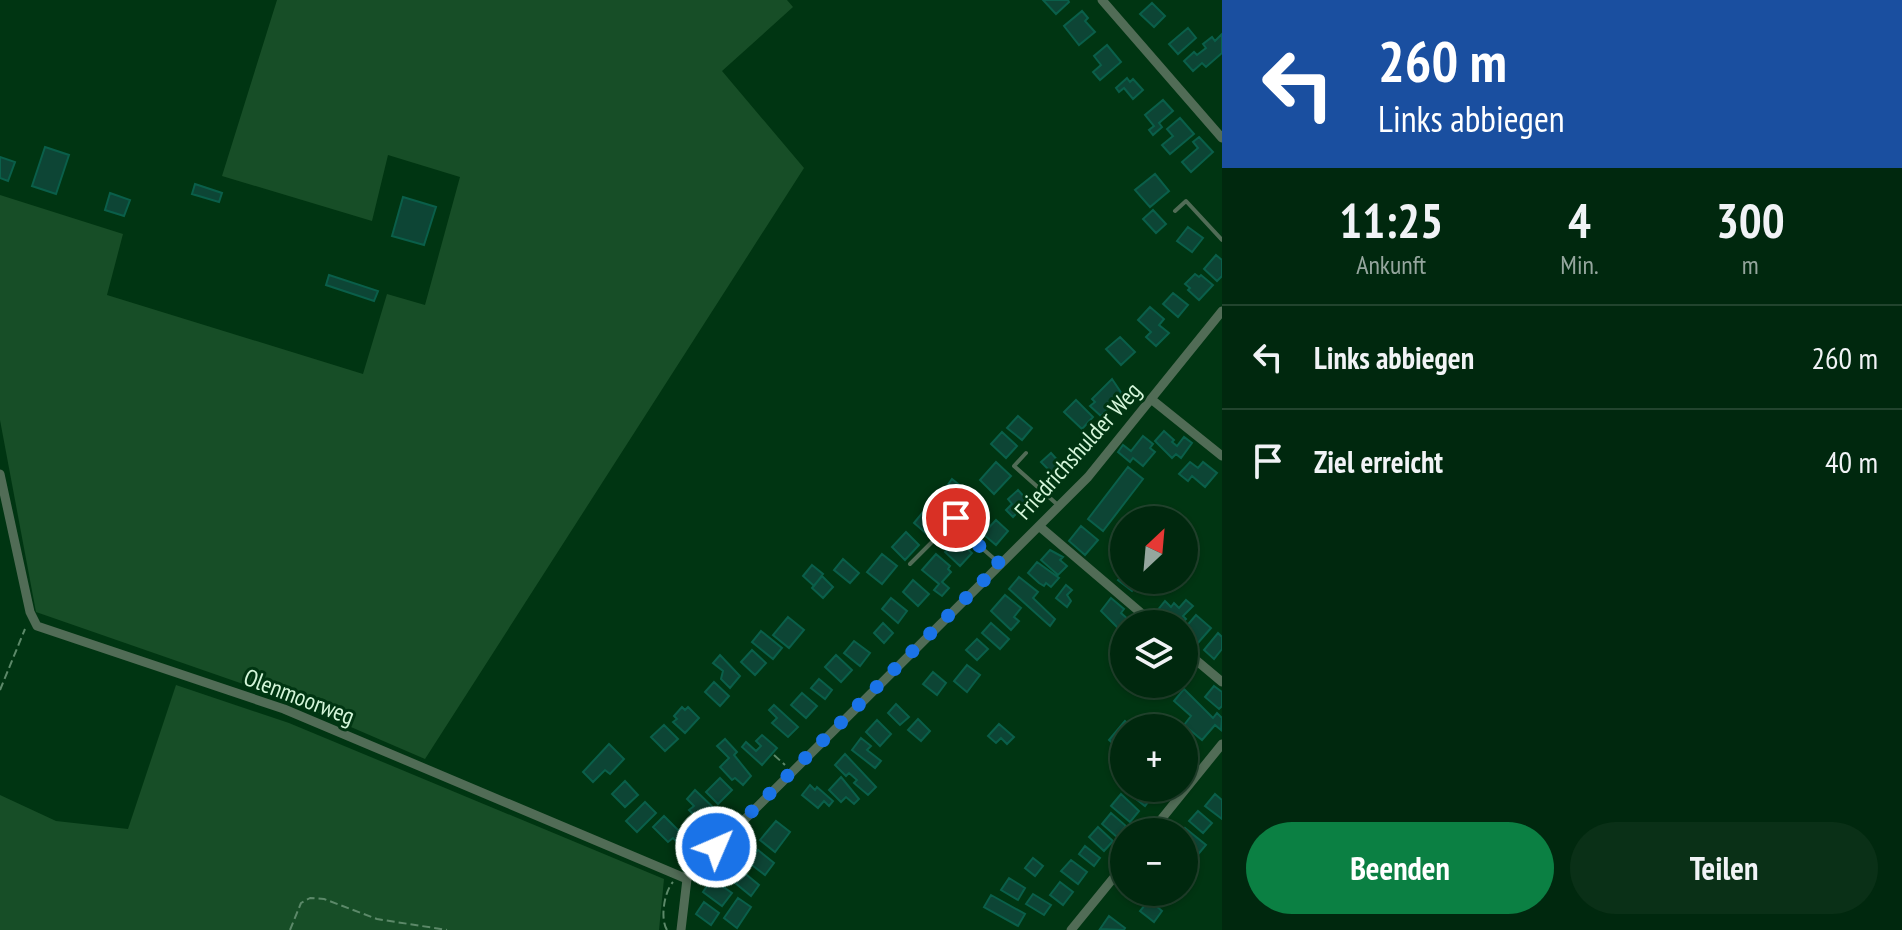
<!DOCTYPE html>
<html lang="de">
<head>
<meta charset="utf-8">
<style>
	body { margin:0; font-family:"PT Sans Narrow",sans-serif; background:#0a3017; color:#f1f3f6; height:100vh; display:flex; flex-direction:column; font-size:30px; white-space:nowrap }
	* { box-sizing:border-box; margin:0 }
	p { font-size:26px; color:#95a69e }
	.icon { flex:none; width:44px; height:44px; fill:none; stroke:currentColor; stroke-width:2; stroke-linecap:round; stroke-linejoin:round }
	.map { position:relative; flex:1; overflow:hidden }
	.details { display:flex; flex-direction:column; background:#00280e; width:680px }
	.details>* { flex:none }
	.top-card { background:#1a4fa0; color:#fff; overflow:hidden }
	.needle { width:52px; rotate:26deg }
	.tools { position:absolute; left:1110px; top:506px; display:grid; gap:16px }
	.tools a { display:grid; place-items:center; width:88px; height:88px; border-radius:50%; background:#00280e; box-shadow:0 2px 6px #0004,0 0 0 2px #22442e; font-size:40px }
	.pin { position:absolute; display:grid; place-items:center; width:68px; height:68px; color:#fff; margin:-34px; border:4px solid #fff; border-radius:50%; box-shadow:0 2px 8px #0007 }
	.me { position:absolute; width:88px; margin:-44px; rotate:45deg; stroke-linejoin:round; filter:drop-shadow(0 0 6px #0008) }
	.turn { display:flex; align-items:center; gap:28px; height:168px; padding:0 24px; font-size:36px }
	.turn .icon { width:104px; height:104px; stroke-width:2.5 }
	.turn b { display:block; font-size:56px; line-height:68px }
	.eta { display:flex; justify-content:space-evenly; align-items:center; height:136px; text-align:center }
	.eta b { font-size:48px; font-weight:700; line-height:56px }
	.button { display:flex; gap:16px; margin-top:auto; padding:16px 24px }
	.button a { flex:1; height:92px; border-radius:48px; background:#0b8043; color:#fff; font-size:32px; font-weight:700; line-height:92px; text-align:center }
	.button a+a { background:#0a3017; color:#f1f3f6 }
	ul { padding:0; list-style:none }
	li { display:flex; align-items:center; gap:24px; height:104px; padding:0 24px; border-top:2px solid #22442e }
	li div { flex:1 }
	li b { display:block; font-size:30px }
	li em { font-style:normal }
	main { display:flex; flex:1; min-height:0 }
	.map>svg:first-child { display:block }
	.green { fill:#174e27 }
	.building { fill:#0d4535; stroke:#0a5f4a; stroke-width:2 }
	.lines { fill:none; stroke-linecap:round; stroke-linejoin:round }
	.path { stroke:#5c8969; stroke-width:2; stroke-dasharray:8 4; stroke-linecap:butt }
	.lane { stroke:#516c56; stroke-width:4 }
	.street { stroke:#516c56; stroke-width:9 }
	.route { stroke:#1a73e8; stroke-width:14; stroke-dasharray:0 25.2 }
	.labels { text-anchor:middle; stroke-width:6; stroke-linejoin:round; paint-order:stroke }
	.street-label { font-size:24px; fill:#d4f6da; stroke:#003512 }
</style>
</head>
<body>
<main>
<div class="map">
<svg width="1222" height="930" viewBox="0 0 1222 930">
	<rect width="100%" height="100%" fill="#003512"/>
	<path class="green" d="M277 0H787L793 7 722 71 804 168 425 759 286 699 36 612 0 420V195L123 234 107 295 363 374 387 294 425 305 460 177 388 155 372 221 222 176Z
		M176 685 289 723 664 879 659 930H0V795L56 821 128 829Z"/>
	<path class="building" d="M1043 0H1068L1069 2 1056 14Z
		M1152 3 1165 16 1154 27 1140 14Z
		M1082 11 1088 18 1085 21 1095 32 1079 45 1064 26Z
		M1188 28 1196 38 1178 54 1169 44Z
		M1222 34V53L1206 67 1202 63 1193 71 1184 61 1194 52 1197 55 1206 48 1203 44 1212 37 1215 41Z
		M1107 45 1121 62 1100 80 1093 72 1101 65 1094 56Z
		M1127 78 1130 82 1133 79 1143 90 1133 99 1124 88 1119 92 1116 88Z
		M1163 100 1173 111 1159 123 1162 127 1153 135 1149 130 1154 126 1145 115Z
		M1180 118 1194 134 1170 154 1162 145 1173 136 1167 129Z
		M1199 137 1213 152 1191 172 1182 162 1198 148 1193 142Z
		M45 147 69 155 56 194 32 186Z
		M0 157 15 162 8 181 0 178Z
		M1155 174 1169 191 1150 207 1135 190Z
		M195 184 222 193 219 202 192 194Z
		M110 193 130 200 124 216 105 210Z
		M403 197 436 207 424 245 392 236Z
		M1153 210 1166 224 1156 233 1143 219Z
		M1188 227 1203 238 1192 252 1177 241Z
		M1216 255 1222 260V276L1217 281 1204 269Z
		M1195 274 1199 277 1201 275 1213 285 1199 300 1188 290 1190 288 1185 284Z
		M329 275 378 291 374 301 326 285Z
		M1173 293 1188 305 1178 317 1163 304Z
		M1150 307 1164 319 1159 325 1169 333 1156 346 1146 337 1151 332 1138 320Z
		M1120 337 1135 352 1121 365 1106 349Z
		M1112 379 1122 394 1101 416 1090 406 1095 402 1092 399Z
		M1076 400 1093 417 1082 429 1064 412Z
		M1018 416 1032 428 1022 440 1007 428Z
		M1164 431 1174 440 1172 442 1177 446 1184 437 1192 443 1181 458 1176 454 1172 458 1155 441Z
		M1002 432 1017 446 1006 458 991 444Z
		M1143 436 1153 444 1150 448 1155 452 1143 466 1133 458 1130 462 1118 452 1123 445 1131 451Z
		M1051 453 1061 464 1052 473 1041 462Z
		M996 462 1011 476 994 494 980 480Z
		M1190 462 1198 468 1203 462 1217 473 1205 487 1192 476 1188 481 1179 474Z
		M1128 467 1143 479 1103 531 1088 519Z
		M952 479 968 492 955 510 939 497Z
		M1018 490 1028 501 1013 517 1006 510 1012 504 1008 499Z
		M928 506 942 518 928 535 914 523Z
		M996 520 1008 531 996 545 983 534Z
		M1081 526 1098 540 1085 555 1069 541Z
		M906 532 919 545 905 560 892 547Z
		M957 539 972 553 960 566 945 552Z
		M1050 550 1063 557 1060 560 1067 566 1058 575 1041 560Z
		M882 554 897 566 882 584 867 572Z
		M936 554 950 566 948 569 951 572 942 582 949 588 942 596 934 590 939 584 922 570Z
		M843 559 859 573 850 583 834 570Z
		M1037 562 1059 578 1051 587 1046 583 1044 586 1039 583 1028 573Z
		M812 565 823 574 814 586 803 576Z
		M1124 573V580H1148L1138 592 1134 589 1132 591 1118 580Z
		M822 576 833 587 823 598 812 588Z
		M1019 577 1038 592 1033 598 1055 619 1050 626 1009 589Z
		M913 580 929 594 918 606 903 592Z
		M1066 585 1072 590 1067 595 1071 601 1067 607 1056 598Z
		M1005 595 1021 608 1014 617 1019 621 1011 630 991 611Z
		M891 598 907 611 898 623 882 609Z
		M1111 598 1124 609 1121 613 1129 620 1120 630 1101 611Z
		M1186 600 1193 606 1183 616 1186 619 1181 624 1172 621 1170 623 1157 611 1165 601 1171 607 1174 603 1179 608Z
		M1196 615 1211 628 1197 644 1184 633V629Z
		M788 617 804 630 789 648 773 635Z
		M883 623 893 633 884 643 874 633Z
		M991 623 1009 639 1000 649 982 633Z
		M761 631 782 648 773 659 752 642Z
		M1218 633 1222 637V649L1214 659 1204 650Z
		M977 639 988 649 977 660 966 650Z
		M854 641 870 653 860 666 844 653Z
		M752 650 766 663 755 675 741 662Z
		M720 655 740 676 730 688 721 679 723 671 713 663Z
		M836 655 852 670 841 682 825 667Z
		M967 665 980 675 967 692 954 681Z
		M933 672 946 683 937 695 923 684Z
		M819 679 832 690 825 699 811 688Z
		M714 682 729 696 720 706 705 692Z
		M1214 686 1222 692V706L1219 709 1205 697Z
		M1184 689 1213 718 1217 713 1222 718 1221 730 1215 725 1202 740 1184 725 1191 716 1174 701Z
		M802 693 817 706 806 718 791 705Z
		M896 704 909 717 900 725 888 713Z
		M774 705 798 727 788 737 772 723 777 718 769 710Z
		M682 707 685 710 688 707 699 718 685 733 673 722 677 719 674 716Z
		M918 719 930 731 921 741 908 730Z
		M877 720 891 734 880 746 866 732Z
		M1125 721 1134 728H1124V741L1118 748 1109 740Z
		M999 724 1014 737 1007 744 1001 738 996 743 988 736Z
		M664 725 678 739 665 751 651 737Z
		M762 735 777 748 762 765 742 747 746 742 756 751 761 746 756 741Z
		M861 738 871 746 867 750 881 761 875 768 852 750Z
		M725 739 737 752 734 755 751 776 743 785 735 778 732 780 720 767 729 758 717 746Z
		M609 744 624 759 610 774 605 770 593 782 583 772Z
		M845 754 876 787 868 795 854 783 857 780 849 773 846 776 835 765Z
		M841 777 859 799 854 804 846 797 841 802 829 790Z
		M720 778 732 790 718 804 706 792Z
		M625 781 638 795 625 807 612 794Z
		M810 785 815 790 817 787 833 801 829 806 824 801 818 808 802 795Z
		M1124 787 1146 788 1152 797 1145 806 1123 789Z
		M695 790 719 813 705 826 689 810 694 806 687 799Z
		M1121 794 1139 811 1130 822 1111 806Z
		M1215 794 1222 800V819L1205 806Z
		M645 802 656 813 637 832 626 821Z
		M1198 811 1212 823 1203 833 1189 821Z
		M1111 813 1126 826 1117 837 1102 824Z
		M664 816 679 831 684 826 697 839 685 850 673 838 668 842 653 827Z
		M776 821 790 832 775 852 760 840Z
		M1098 827 1113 841 1104 851 1089 837Z
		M1185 828 1206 845 1195 858 1184 849V832H1182Z
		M1085 846 1100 858 1094 866 1079 854Z
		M758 850 774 863 765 875 748 862Z
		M1033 858 1043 866 1035 876 1025 868Z
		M1071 860 1087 872 1078 884 1061 871Z
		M742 871 759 885 751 896 734 882Z
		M1009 878 1025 888 1018 900 1001 890Z
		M712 879 732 893 722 906 703 892Z
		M1060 882 1073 892 1063 905 1050 895Z
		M1033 894 1051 905 1044 915 1026 904Z
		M991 895 1025 914 1018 926 984 907Z
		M738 898 751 907 737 928 724 918Z
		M1149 900 1162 911 1154 922 1140 911Z
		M704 902 719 913 711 925 696 914Z
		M1109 916 1125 928 1124 930 1100 929Z"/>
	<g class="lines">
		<path class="path" d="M0 690 25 629
			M774 755 785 765
			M290 930 301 903 310 898 324 899 377 919 447 930
			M667 930C660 919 664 892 673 882"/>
		<path class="lane" d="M1175 211 1186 201 1222 240
			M1026 453 1014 466 1059 506
			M952 522 999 563
			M910 564 956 518"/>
		<path class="street" d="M1102 0 1222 138
			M1151 399 1222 456
			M0 474 30 612 37 626 284 709 687 879
			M1039 526 1154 624
			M1184 650 1222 682
			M1151 832 1222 744
			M681 930 687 879 690 874 1088 477 1222 311
			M1071 930 1124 865"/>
	</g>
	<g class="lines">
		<path class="route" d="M716 847 1000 564 952 522 956 518"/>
	</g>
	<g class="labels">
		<g class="street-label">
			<text transform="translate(1078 451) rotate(-48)" y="8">Friedrichshulder Weg</text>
			<text transform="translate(299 697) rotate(21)" y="8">Olenmoorweg</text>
		</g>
	</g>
</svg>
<div class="tools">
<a><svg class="needle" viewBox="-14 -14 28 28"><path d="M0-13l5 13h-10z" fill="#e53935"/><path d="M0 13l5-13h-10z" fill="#95a69e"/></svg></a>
<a><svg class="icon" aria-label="layers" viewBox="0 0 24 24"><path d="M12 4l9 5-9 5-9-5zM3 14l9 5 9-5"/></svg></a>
<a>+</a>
<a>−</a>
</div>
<div class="pin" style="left:956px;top:518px;background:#d93025"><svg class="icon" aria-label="arrive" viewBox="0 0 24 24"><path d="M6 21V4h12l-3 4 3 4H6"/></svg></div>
<svg class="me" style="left:716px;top:847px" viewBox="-20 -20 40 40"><circle r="17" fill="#1a73e8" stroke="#fff" stroke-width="3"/><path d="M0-11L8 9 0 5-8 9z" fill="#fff"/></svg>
</div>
<section class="details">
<div class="top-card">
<div class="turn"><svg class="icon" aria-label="left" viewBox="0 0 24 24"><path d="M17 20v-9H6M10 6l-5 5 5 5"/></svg><div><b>260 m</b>Links abbiegen</div></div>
</div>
<div class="eta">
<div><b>11:25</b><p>Ankunft</p></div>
<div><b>4</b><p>Min.</p></div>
<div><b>300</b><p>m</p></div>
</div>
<ul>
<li><svg class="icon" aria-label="left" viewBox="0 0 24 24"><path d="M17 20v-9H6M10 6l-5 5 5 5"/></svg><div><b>Links abbiegen</b></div><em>260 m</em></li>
<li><svg class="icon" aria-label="arrive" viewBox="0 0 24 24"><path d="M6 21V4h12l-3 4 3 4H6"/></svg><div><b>Ziel erreicht</b></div><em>40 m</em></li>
</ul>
<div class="button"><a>Beenden</a><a>Teilen</a></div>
</section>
</main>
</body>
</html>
